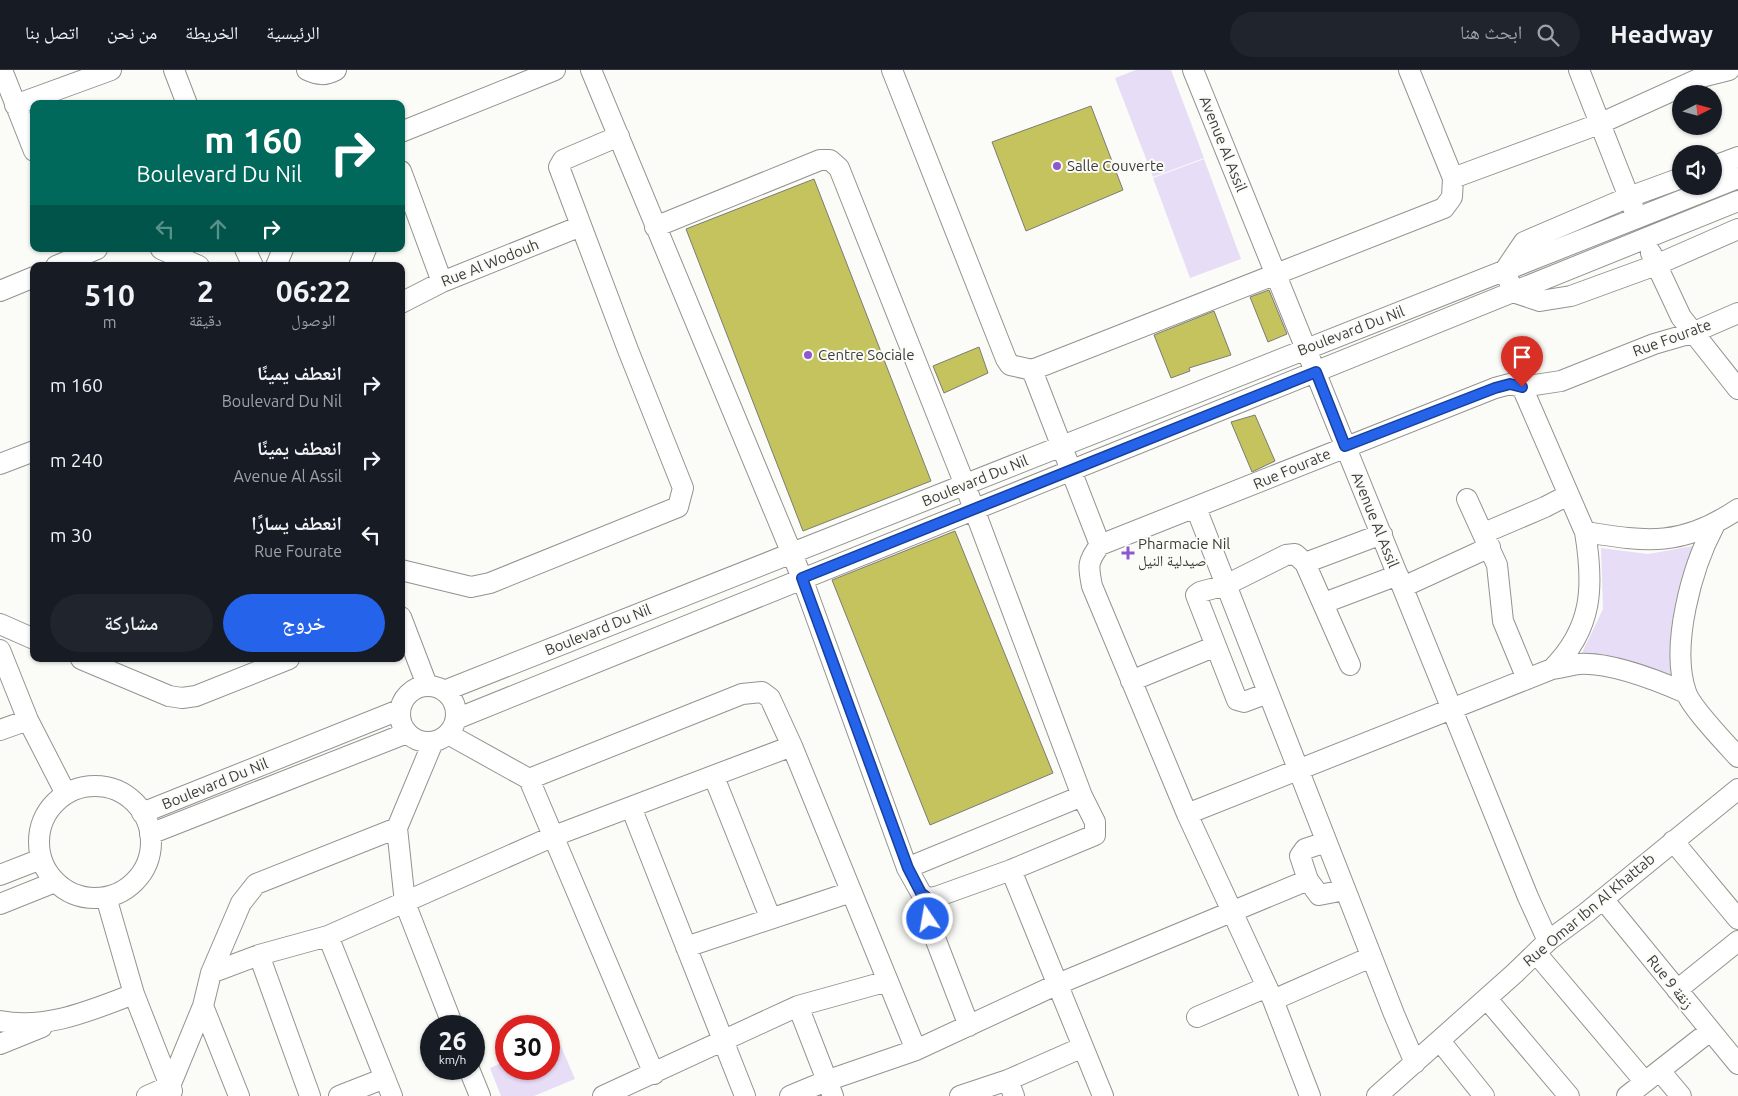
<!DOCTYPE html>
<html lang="ar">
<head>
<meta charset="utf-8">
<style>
	body { margin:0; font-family:Ubuntu,"Noto Naskh Arabic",sans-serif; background:#20242c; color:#f1f3f6; direction:rtl; height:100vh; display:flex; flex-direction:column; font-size:19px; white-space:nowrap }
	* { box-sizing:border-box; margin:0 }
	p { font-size:16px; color:#9ea1a6 }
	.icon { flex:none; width:28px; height:28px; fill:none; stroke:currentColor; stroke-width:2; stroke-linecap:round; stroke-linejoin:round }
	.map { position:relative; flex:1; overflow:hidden; direction:ltr }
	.panel { position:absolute; left:30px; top:192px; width:375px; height:400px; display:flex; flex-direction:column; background:#171b24; border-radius:10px; box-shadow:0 1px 4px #0004; direction:rtl }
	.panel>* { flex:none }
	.hud { position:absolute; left:30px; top:30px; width:375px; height:152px; border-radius:10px; box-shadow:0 1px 4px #0004; direction:rtl; background:#00695c; color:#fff; overflow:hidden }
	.needle { width:32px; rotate:84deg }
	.controls { position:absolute; left:1672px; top:15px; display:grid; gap:10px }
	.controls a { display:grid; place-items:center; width:50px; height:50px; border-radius:50%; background:#171b24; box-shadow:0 1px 4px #0004; font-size:25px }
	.speed { position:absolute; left:420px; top:945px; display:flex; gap:10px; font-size:25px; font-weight:700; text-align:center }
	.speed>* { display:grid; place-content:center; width:65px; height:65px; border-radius:50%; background:#171b24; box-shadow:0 1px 4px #0004; line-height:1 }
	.speed small { font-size:12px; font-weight:400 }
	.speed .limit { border:8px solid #d22; background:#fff; color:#111 }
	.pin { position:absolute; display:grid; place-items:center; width:42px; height:42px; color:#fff; margin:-51px -21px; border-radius:50% 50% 50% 0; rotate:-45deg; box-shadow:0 0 5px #0007 }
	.pin .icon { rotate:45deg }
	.me { position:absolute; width:55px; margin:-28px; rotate:348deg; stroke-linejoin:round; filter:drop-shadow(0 0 4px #0008) }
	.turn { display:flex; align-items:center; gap:18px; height:105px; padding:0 20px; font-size:22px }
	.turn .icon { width:65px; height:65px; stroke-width:2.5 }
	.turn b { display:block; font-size:35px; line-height:42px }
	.lanes { display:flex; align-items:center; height:48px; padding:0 20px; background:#0003; justify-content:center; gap:25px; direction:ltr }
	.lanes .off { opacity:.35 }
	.eta { display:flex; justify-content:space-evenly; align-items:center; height:85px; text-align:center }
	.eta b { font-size:30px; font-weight:600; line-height:35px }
	.primary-button { display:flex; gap:10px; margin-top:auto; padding:10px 20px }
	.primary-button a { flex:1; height:58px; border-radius:30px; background:#2563eb; color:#fff; font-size:20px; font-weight:600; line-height:58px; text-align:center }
	.primary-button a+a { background:#20242c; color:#f1f3f6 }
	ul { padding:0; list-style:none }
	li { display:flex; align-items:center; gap:15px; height:75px; padding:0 20px }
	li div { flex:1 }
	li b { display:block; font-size:19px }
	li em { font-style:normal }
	header { display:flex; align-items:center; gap:30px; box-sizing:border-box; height:70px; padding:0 25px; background:#171b24; border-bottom:1px solid #363941 }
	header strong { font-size:24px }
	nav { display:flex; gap:28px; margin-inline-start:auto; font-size:18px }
	.search { width:350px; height:45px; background:#20242c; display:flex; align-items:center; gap:12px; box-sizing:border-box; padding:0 18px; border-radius:28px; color:#9ea1a6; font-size:19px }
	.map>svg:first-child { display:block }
	.green { fill:#e7ddf7 }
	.building { fill:#c4c35e; stroke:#7b7b77 }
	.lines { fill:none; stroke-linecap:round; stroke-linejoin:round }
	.minor-casing { stroke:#93938f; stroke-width:22 }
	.minor { stroke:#fff; stroke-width:20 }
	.route-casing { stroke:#184099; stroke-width:12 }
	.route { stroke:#2563eb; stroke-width:9 }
	.poi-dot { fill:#9058cf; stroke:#fbfcf7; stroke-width:2 }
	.labels { text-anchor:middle; stroke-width:4; stroke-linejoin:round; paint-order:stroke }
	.street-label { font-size:15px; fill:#3c3c3a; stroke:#fbfcf7 }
	.poi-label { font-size:15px; fill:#3c3c3a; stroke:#fbfcf7; text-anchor:start }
</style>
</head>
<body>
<header>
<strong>Headway</strong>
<div class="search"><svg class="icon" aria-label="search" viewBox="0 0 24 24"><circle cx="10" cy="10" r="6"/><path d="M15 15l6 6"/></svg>ابحث هنا</div>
<nav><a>الرئيسية</a><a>الخريطة</a><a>من نحن</a><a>اتصل بنا</a></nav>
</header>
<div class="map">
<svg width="1738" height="1026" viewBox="0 0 1738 1026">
	<rect width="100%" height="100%" fill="#fbfcf7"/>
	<path class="green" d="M1136 0H1171L1204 88 1153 107 1115 8Z
		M1204 89 1241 189 1190 208 1153 108Z
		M1693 476 1677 541 1672 611 1579 589 1603 539 1601 478 1648 484Z
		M558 969 575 1009 534 1026H501L490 998 506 991V999H549V973Z"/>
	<path class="building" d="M1091 36 1123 120 1026 161 992 72Z
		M814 109 931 411 803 461 686 159Z
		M1269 220 1287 264 1268 272 1250 227Z
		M1214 241 1231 285 1189 298 1190 301 1171 308 1154 265Z
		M979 277 988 303 944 323 933 296Z
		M1255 345 1275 391 1252 402 1231 352Z
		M955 461 1053 703 930 755 832 510Z"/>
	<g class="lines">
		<defs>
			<path id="minor" d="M2 0 34 81
				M174 0 187 34
				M307 0C318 5 325 6 336 0
				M591 0 802 508 907 798 921 823 926 827 933 828 1011 800 1095 765V752L1082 726 965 415 839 98 830 90H820L655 157
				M892 0 1006 289 1010 295 1032 300 1444 138 1452 127 1453 108 1409 0
				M1193 0 1528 827 1548 871
				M1579 0 1634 140
				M15 35 111 0
				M401 62 555 0
				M1714 96 1738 87
				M401 101 442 212
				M1453 108 1599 54 1705 6 1729 0
				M1681 108 1629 127 1524 172 1505 200 1513 222 1540 231 1571 226 1656 195 1738 159
				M161 179 199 196
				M245 179 253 196
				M1651 183 1681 247 1738 319
				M56 196 97 179
				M276 196 283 179
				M359 196 366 179
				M0 221 34 207
				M401 233 442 212 581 156
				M1032 300 1100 475
				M1522 317 1585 462C1594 516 1593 558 1552 599
				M0 394 34 381
				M1467 429 1497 495 1503 551 1527 609
				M1196 438 1394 944 1415 993
				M1714 456C1692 497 1670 576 1686 622 1690 636 1726 674 1738 687
				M1585 462C1648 472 1682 477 1738 439
				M1484 463 1545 437 1568 425
				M1100 475 1495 318 1510 314 1522 317 1561 311 1654 274 1692 263 1738 243
				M1100 475C1087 492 1088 496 1092 516L1187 744 1273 930 1310 1026
				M1305 493 1382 464
				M401 500 471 517 490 513 678 437 683 418 628 280 559 97 563 90 619 66
				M1403 517 1490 477
				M1324 533 1398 505
				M401 547 427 615
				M0 554 34 569
				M0 580 28 650 66 724
				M81 589 169 626 182 628 196 626 289 589
				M1131 611 1216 576
				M400 644a28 28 0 1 1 56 0a28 28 0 1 1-56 0Z
				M444 621 1738 108
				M1268 623 1244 632 1237 630 1196 525 1200 522 1226 515 1286 485 1295 484 1305 493 1350 595
				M456 649 1738 131
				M0 660 28 650
				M448 664 529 709 654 1004
				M433 672 397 758 405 833 453 956
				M714 707 770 847
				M529 709 742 624 762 622 770 628 792 676 916 980
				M39 772a56 56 0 1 1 112 0a56 56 0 1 1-112 0Z
				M631 737 745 1026
				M142 743 399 640
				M1187 744 1552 599C1561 598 1570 595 1579 594 1611 592 1656 610 1686 623
				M150 764 407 663
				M1673 771 1738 849
				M907 798 1082 726
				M1011 800 1103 1026
				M0 805 41 789
				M1308 810 1300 786 1305 779 1326 772
				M106 827 134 924 172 1021
				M926 827 930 855 969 956
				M1603 829 1738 994
				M0 834 55 812
				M328 866 392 1026
				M686 877 851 822
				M1536 883 1645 1012
				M259 885 310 1026
				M211 903 259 885 328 866 554 766 792 676
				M1677 920 1738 871
				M1487 929 1569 1026
				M1273 930 1371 887
				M203 936 239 1026
				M798 936 833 1026
				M1197 947 1267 917
				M0 951C47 960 91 940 134 924
				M1440 971 1484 1026
				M0 974 42 957
				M469 999 480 1026
				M1660 1001 1681 1026
				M1008 1010 1014 1026
				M147 1026 170 1016 203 936 211 903 241 833 256 814 397 758
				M339 1026 385 1008
				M603 1026 798 936 888 911
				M790 1026 826 1011 916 980 1058 914 1308 810 1319 825 1345 820
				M960 1026 1008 1010 1083 977
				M1377 1026 1515 903 1548 871 1586 843 1738 719
				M1627 1026 1710 961"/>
		</defs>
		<use href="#minor" class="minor-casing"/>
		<use href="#minor" class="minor"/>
	</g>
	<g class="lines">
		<defs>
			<path id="route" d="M928 849 926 827 921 823 908 798 802 508 1316 302 1345 376 1495 318 1510 314 1522 317"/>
		</defs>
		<use href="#route" class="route-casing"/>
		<use href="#route" class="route"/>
	</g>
	<g class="poi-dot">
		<circle cx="1057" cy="96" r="5"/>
		<circle cx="808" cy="285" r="5"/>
		<path d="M1125.5 475.5h5v5h5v5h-5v5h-5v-5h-5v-5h5z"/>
	</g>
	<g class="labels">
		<g class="street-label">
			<text transform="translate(1223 74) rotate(68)" y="5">Avenue Al Assil</text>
			<text transform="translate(490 193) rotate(-22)" y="5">Rue Al Wodouh</text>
			<text transform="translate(1351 261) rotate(-21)" y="5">Boulevard Du Nil</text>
			<text transform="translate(1672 268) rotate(-20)" y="5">Rue Fourate</text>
			<text transform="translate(1292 399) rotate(-23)" y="5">Rue Fourate</text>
			<text transform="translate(975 411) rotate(-22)" y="5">Boulevard Du Nil</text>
			<text transform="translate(1375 450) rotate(68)" y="5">Avenue Al Assil</text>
			<text transform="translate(598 560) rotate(-22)" y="5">Boulevard Du Nil</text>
			<text transform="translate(215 714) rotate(-22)" y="5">Boulevard Du Nil</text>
			<text transform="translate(1589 840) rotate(-40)" y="5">Rue Omar Ibn Al Khattab</text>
			<text transform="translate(1670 912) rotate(51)" y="5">Rue 9 زنقة</text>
		</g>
		<g class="poi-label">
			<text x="1067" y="101">Salle Couverte</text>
			<text x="818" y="290">Centre Sociale</text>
			<text x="1138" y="479">Pharmacie Nil<tspan x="1138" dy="17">صيدلية النيل</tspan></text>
		</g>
	</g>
</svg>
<div class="controls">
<a><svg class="needle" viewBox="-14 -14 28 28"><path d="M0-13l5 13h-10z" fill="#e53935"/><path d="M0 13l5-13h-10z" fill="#9ea1a6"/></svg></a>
<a><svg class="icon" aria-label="sound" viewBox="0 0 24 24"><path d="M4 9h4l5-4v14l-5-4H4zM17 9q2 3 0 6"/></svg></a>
</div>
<div class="speed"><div>26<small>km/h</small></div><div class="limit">30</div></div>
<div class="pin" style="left:1522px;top:317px;background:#d93025"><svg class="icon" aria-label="arrive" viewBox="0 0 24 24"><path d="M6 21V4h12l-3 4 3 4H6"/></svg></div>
<svg class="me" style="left:928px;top:849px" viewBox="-20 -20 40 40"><circle r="17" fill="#2563eb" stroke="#fff" stroke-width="3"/><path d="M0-11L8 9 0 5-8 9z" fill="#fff"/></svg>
<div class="hud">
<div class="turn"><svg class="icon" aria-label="right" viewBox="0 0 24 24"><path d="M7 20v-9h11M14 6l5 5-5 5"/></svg><div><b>160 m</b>Boulevard Du Nil</div></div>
<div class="lanes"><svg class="icon off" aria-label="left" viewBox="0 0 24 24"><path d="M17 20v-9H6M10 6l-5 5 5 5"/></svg><svg class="icon off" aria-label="ahead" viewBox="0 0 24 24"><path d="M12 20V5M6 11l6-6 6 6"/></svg><svg class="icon" aria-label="right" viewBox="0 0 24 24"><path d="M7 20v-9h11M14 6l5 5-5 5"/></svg></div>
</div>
<section class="panel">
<div class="eta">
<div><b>06:22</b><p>الوصول</p></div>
<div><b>2</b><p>دقيقة</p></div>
<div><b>510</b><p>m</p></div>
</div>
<ul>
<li><svg class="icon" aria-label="right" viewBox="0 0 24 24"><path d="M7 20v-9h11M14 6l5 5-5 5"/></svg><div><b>انعطف يمينًا</b><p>Boulevard Du Nil</p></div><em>160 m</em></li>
<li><svg class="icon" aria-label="right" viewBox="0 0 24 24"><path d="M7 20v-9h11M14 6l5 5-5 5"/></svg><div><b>انعطف يمينًا</b><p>Avenue Al Assil</p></div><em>240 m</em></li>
<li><svg class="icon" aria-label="left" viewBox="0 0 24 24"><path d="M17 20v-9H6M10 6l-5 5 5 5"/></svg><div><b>انعطف يسارًا</b><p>Rue Fourate</p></div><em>30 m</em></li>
</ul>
<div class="primary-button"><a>خروج</a><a>مشاركة</a></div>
</section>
</div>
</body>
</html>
